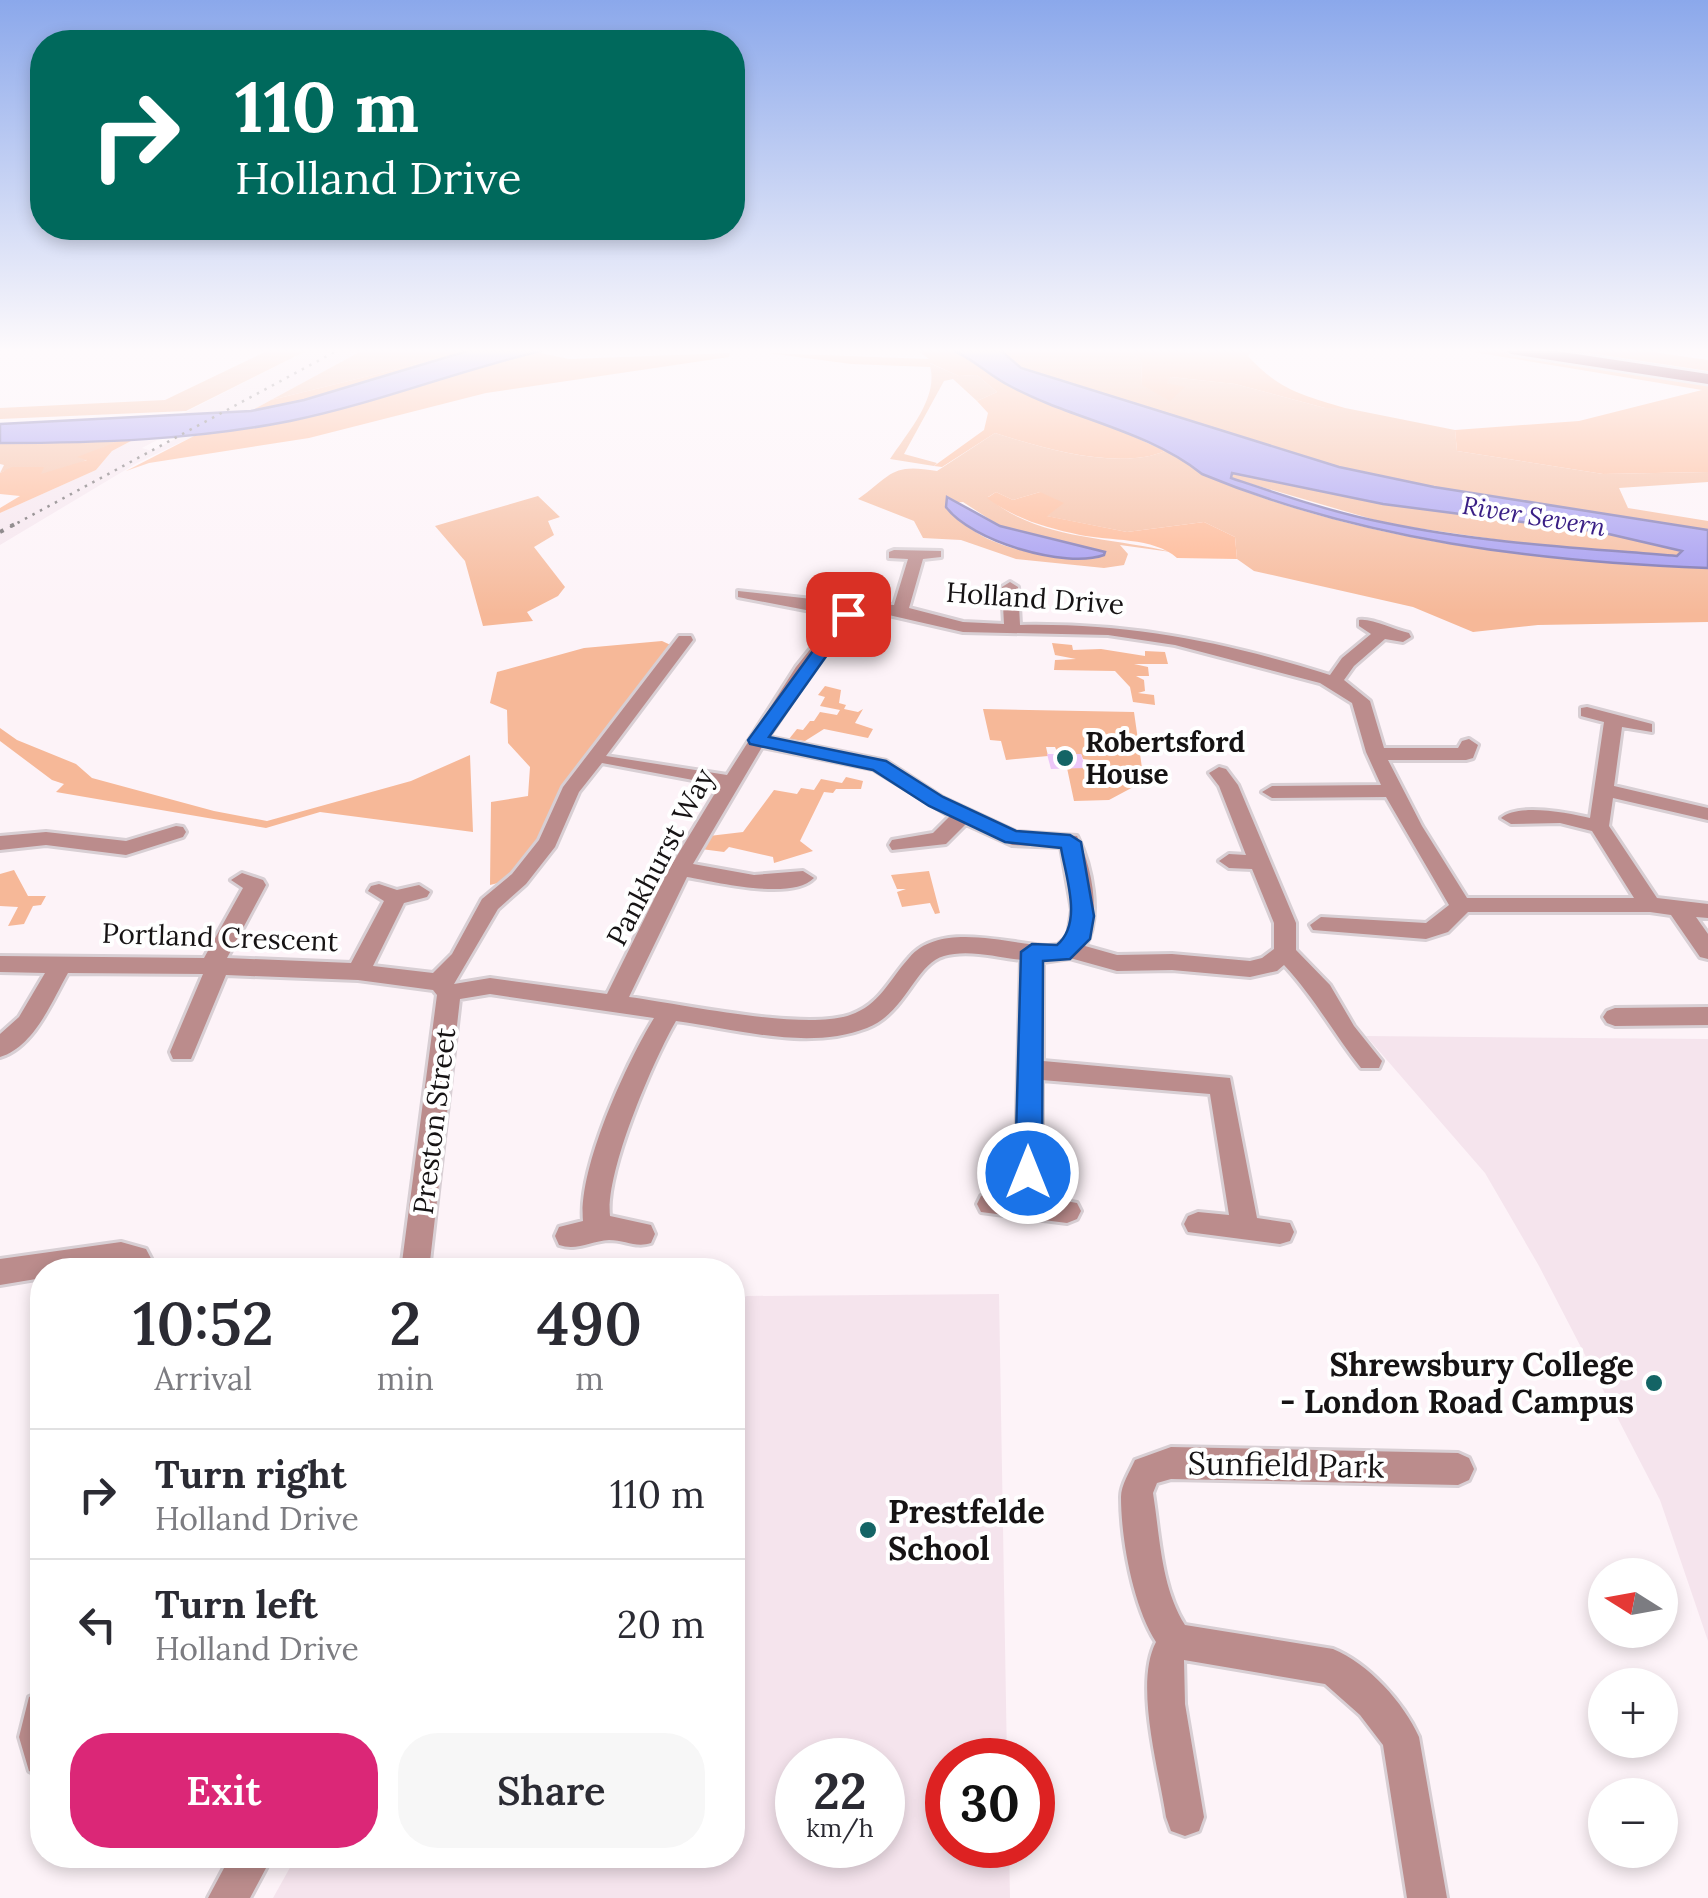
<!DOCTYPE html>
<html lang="en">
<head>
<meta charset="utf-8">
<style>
	body { margin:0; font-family:Lora,serif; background:#f7f7f7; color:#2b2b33; height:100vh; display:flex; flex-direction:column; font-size:38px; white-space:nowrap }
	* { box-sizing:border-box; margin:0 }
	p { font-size:32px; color:#7c7c81 }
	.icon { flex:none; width:55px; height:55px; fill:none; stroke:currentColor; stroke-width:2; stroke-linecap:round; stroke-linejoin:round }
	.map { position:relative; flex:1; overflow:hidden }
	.side { position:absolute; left:30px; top:1258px; width:715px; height:610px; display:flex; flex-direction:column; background:#fff; border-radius:40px; box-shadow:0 5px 15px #0003 }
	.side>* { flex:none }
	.hud { position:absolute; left:30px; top:30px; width:715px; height:210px; border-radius:40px; box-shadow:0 5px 15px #0003; background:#00695c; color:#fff; overflow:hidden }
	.needle { width:65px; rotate:281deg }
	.fabs { position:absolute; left:1588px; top:1558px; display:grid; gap:20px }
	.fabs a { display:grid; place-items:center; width:90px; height:90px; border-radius:50%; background:#fff; box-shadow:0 5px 15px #0003; font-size:50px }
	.speed { position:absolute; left:775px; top:1738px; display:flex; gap:20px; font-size:50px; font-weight:700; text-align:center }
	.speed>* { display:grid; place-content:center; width:130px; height:130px; border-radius:50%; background:#fff; box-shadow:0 5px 15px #0003; line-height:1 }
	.speed small { font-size:25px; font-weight:400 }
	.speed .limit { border:15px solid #d22; background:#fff; color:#111 }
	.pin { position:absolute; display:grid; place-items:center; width:85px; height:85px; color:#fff; margin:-42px; border-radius:20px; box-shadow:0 5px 15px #0006 }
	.me { position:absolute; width:110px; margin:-55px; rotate:0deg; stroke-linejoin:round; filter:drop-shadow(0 0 8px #0008) }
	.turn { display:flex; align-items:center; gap:35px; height:210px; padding:0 40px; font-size:45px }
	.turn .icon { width:130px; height:130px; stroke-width:2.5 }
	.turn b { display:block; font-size:70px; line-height:85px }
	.eta { display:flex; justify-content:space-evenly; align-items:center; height:170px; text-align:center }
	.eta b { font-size:60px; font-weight:600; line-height:70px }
	.cta { display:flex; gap:20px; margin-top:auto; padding:20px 40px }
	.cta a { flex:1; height:115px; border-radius:40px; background:#db2777; color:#fff; font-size:40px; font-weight:600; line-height:115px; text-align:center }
	.cta a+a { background:#f7f7f7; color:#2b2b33 }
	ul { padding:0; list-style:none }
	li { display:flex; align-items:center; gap:30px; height:130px; padding:0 40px; border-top:2px solid #e1e1e2 }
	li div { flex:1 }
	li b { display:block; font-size:38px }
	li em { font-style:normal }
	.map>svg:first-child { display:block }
	.built { fill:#f5e4ed; fill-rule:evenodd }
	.green { fill:#f6b898; fill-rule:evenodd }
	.forest { fill:#feb28b }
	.water { fill:#9f96f0; stroke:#766fae; stroke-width:2.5; fill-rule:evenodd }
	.building { fill:#ecc7f8 }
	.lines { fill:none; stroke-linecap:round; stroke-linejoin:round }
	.minor-casing { stroke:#d8cfd4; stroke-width:6 }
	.highway-casing { stroke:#d8cfd4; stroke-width:5 }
	.minor { fill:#bb8c8c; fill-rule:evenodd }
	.highway { fill:#69041b; fill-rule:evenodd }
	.rail-far1 { stroke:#5c5759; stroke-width:2.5; stroke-dasharray:2.5 6; stroke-linecap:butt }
	.rail { stroke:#5c5759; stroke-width:4; stroke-dasharray:4 8; stroke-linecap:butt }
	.route { fill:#1a73e8; stroke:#114b97; stroke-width:2.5 }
	.poi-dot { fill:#146465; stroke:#fff; stroke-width:4 }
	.labels { text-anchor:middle; stroke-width:8; stroke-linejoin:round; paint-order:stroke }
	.far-water-label { font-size:25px; font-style:italic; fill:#391e85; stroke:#fff }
	.street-label { font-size:28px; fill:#161314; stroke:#fff }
	.poi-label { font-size:28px; font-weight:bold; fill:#161314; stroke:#fff; text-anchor:start }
	.near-poi-label { font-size:32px; font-weight:bold; fill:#161314; stroke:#fff; text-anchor:end }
	.near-street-label { font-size:32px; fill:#161314; stroke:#fff }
</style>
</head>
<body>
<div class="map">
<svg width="1708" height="1898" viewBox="0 0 1708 1898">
	<rect width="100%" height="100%" fill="#fdf3f8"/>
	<path class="built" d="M310 349H365L251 411 176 417Z
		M194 436 137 463 0 545V513L96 470 112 451 131 441 157 440 142 448 152 451 175 439Z
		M1366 1036 1708 1039V1641L1660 1500 1539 1266 1485 1173Z
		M999 1294 1007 1760H948V1845H1009L1010 1898H273L297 1855H732L733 1301 747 1296ZM798 1760H882V1845H798Z"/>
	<path class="green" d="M271 349H310L186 411 0 419V408L165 400Z
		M365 349H459L430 361 271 400Z
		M999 349H1126L1141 360 1142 385 1184 388 1166 383 1171 377 1235 384 1325 408H1345L1455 430 1457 451 1603 474 1708 472V482L1619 488 1628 508 1708 521V530L1434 487 1339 467 1021 368Z
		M929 363 959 376 977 375 997 392 977 401 953 379 944 381 904 454 937 463 934 466 890 459C908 432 941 395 929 363Z
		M995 433C1042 448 1118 471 1165 451 1184 460 1199 473 1218 481 1371 543 1544 562 1708 568V622L1538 625 1473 632 1413 607 1254 571 1237 559 1235 537 1204 522 1127 532 1046 516 1040 492 1013 500 996 492 988 497C1035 540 1112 537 1171 552L1120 545 1128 554 1124 565 1104 568 1016 559 961 540 923 538 914 521 858 499C893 474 891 463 937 471ZM963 502 1000 526 1099 558C1053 560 969 549 949 503Z
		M122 440C96 453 77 469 48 474 30 477 18 464 0 473L4 465 0 464V443Z
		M1232 472 1383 504 1600 532 1683 551 1678 556 1535 545 1389 524 1231 478Z
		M538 496 560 517 548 521 554 535 534 547 565 587 558 596 527 612 533 621 483 626 465 561 435 526Z
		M662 641 675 647 560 792 541 842 506 881 490 885 491 802 528 796 530 767 508 743 507 710 490 703 497 672 584 648Z
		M1052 643 1072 645 1073 650 1101 649 1145 656V651L1165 652 1168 664H1134L1148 667 1149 676H1136L1144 680 1145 691 1138 693 1154 695 1155 705 1133 702 1130 687 1115 671 1054 670 1055 660 1076 659 1055 655Z
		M825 686 841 690 839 703 846 705 844 709 858 712 863 709 855 723 873 729 868 738 824 729 805 741 789 739 797 729 803 730 810 721H814L820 712 837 715 840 710 820 706 825 697 818 695Z
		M983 709 1134 712 1142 768 1137 785 1109 800 1074 801 1067 768 1105 766 1107 762 1083 759 1081 754H1058L1055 747H1046L1048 756 1006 760 1001 741 990 740Z
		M0 728 17 740 76 764 92 778 214 811 267 821 411 781 470 755 473 832 320 812 266 828 56 792 64 784 52 780 0 741Z
		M846 777 863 781 861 789H836L833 793 824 792 800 841 813 851 774 863 773 857 729 847 724 852 701 849 709 836 743 832 774 790 797 794 801 788 814 790 821 779 842 783Z
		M14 870 28 896H46L41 905 33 906 24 924 8 926 18 907 0 906V874Z
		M929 871 940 913 935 914 930 903 902 907 897 892 906 889H897L891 875Z"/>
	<path class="forest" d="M459 349H474L304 400 251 411 271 400 430 361Z
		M916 349C941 349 960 347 978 365L1165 451C1119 471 1042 448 995 433L942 467 934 466 984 430 988 413 977 401 997 392 977 375 959 376 930 363V367L851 364 768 353 929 359Z
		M1126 349H1177L1189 353 1198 349H1253L1248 356C1279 390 1302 395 1345 408H1325L1235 384 1171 377 1167 383 1185 387 1170 401 1142 385 1141 360Z
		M1455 349H1499L1708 382V472L1603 474 1457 451 1455 430 1579 421 1702 390Z
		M1562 349H1631L1708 360V371Z
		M535 352 569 359 730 353 729 357 486 393 309 438 149 463 126 471 194 436 295 420Z
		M122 440 131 441 112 451 96 470 0 513V508L20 496 0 494V473L12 467H44L41 474 87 460 77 457Z
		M996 492 1013 500 1040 492 1064 503 1047 516 1127 532 1204 522 1235 537 1237 559 1177 558C1154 537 1109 541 1080 535 1046 528 1015 519 987 498Z"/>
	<path class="water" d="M474 349H549C462 369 378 403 290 421 194 440 98 443 0 443V424L251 411 304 400Z
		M950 349H999L1021 368 1339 467 1434 487 1708 530V568C1538 562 1361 540 1202 474 1147 430 1071 419 1010 386 988 375 973 358 950 349ZM1232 473 1383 504 1600 532 1682 551 1677 556C1580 548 1482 543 1386 523 1334 513 1282 495 1231 478Z
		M947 497 1000 526 1105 552 1104 555C1065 569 971 541 946 507Z"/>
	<path class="building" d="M1047 754H1081L1085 768 1051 769Z"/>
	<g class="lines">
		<defs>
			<path id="minor" d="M894 550 941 551V557L923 559 909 608 963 622 1004 624 1002 587 1010 582 1018 587 1020 625C1132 623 1224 642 1330 675L1342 658 1371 634 1359 626V620C1372 618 1394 630 1409 633L1411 637 1403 642 1385 639 1354 666 1344 680 1370 701 1384 748H1458L1462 741 1469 739 1478 745 1473 758 1466 760H1388L1422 826 1467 898H1634L1592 831 1560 823 1511 824 1501 818C1518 803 1568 813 1590 818L1604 722 1581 716V708L1587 707 1652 724V732L1622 727 1614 786 1708 808V820L1613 798 1609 826 1657 898 1708 904V918L1696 917 1708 934V959L1700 957 1671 915 1650 912H1468L1448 932 1426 939 1313 930 1310 925 1321 917 1426 923 1449 905 1386 797 1272 798 1262 792 1272 786 1381 785 1366 752 1352 703 1320 683 1175 645 1108 635 963 632 880 613 858 616 836 636 768 737 886 761 943 798 1016 832 1077 836C1092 866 1102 917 1085 946L1117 955 1172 954 1250 961 1262 958 1274 949V923L1252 869 1229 868 1219 861 1229 854 1246 855 1219 786 1209 773 1219 767 1226 769 1238 785 1296 923V950L1330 985 1354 1026 1382 1061 1379 1068H1361C1334 1034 1314 997 1284 965L1277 971 1250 977 1172 970 1117 971 1070 958 1043 962V1061L1230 1078 1257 1218 1290 1223 1294 1232 1290 1241 1280 1244 1188 1232 1184 1224 1188 1216 1198 1212 1229 1215 1210 1094 1042 1080V1197L1077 1203 1081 1211 1077 1219 1067 1223 981 1212 977 1204 981 1196 991 1192 1015 1195 1021 960C997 957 967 949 944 956 915 964 906 1013 867 1028 808 1051 737 1029 676 1021 653 1061 605 1172 610 1216L651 1225 655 1234 651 1243C636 1248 625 1240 609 1240 591 1241 577 1251 559 1245L555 1236 559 1227 583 1221C578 1168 626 1064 654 1018L490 994 460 999 429 1270H401L437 995 433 990 358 980 226 975 194 1052 191 1059H173L170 1052 203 974 68 973C52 1001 34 1047 0 1057V1034L19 1017 45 973 0 972V956L204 958 243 888 231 880 242 873 263 880 266 885 227 958 351 963 384 901 368 891 371 886 379 884 397 890 419 885 430 892 427 897 404 903 373 966 433 973 452 954 482 899 512 874 539 840 563 787 679 636H691L693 640 606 756 727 775 796 667 837 616 738 597V591L821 600 849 609 866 604 894 605 908 559 889 558V552ZM762 747 873 769 950 816 933 833 892 840 889 845 892 850 946 844 966 824 1012 845 1061 847 1072 910 1068 936 1058 945 1048 946C1007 944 940 921 909 958 889 980 880 1005 850 1015 804 1031 682 1004 629 997L687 877C716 882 792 901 814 878L803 871 754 875 693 864ZM602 763 720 785 669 869 607 994 490 978 454 984 498 909 526 884 555 847 579 792Z
				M176 826 183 827 186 832 183 837 126 855 46 845 0 850V836L46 832 126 841Z
				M1708 1007V1025L1615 1026 1607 1023 1603 1017 1607 1011 1615 1008Z
				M121 1242 146 1249 157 1270H128L121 1266 42 1270V1278L0 1285V1259Z
				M1171 1447 1458 1453 1469 1458 1474 1469 1469 1480 1458 1485 1171 1479 1157 1483 1153 1493C1160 1537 1161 1587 1185 1625L1333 1649C1368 1663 1404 1703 1419 1737L1447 1898H1407L1383 1745 1360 1715 1325 1684 1184 1660 1185 1704 1204 1817 1199 1831 1185 1836 1171 1831 1166 1817C1159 1770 1134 1684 1156 1642 1133 1606 1121 1539 1121 1497 1121 1485 1130 1471 1135 1460Z
				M42 1692V1777L29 1771 19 1737 29 1697Z
				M231 1855H273L250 1898H208Z"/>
			<path id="highway" d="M1504 349H1543L1708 374V384L1511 354Z"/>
		</defs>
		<use href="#minor" class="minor-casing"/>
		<use href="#highway" class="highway-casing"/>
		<use href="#minor" class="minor"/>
		<use href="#highway" class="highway"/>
		<path class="rail-far1" d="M10 527 340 349"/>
		<path class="rail" d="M0 532 15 524"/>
	</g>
	<linearGradient id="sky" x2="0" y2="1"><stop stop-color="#8ba8eb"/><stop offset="0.57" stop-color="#fefafc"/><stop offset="1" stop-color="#fefafc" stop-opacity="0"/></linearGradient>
	<rect width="1708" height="615" fill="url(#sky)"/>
	<path class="route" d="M842 611 856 614 769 737 886 761 943 797 1016 831 1070 835 1081 842 1094 916 1090 939 1070 959 1043 961 1042 1173 1038 1181 1028 1184 1019 1181 1015 1173 1021 952 1032 944 1057 945C1083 923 1066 878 1061 848L1005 842 929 806 873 770 750 744 748 740Z"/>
	<g class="poi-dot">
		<circle cx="1065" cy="758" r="10"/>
		<circle cx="1654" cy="1383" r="10"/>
		<circle cx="868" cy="1530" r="10"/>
	</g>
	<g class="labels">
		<g class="far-water-label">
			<text transform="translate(1534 516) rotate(9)" y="9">River Severn</text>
		</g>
		<g class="street-label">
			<text transform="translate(1035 598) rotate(4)" y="10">Holland Drive</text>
			<text transform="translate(660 857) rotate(-62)" y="10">Pankhurst Way</text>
			<text transform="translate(220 937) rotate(2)" y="10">Portland Crescent</text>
			<text transform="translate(434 1121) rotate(-83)" y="10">Preston Street</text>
		</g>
		<g class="poi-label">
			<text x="1085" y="752">Robertsford<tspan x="1085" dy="32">House</tspan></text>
		</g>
		<g class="near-poi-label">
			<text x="1634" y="1376">Shrewsbury College<tspan x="1634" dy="37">- London Road Campus</tspan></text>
			<text x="888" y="1523" text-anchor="start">Prestfelde<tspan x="888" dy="37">School</tspan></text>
		</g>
		<g class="near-street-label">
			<text transform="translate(1286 1465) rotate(1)" y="11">Sunfield Park</text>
		</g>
	</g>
</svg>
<div class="fabs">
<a><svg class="needle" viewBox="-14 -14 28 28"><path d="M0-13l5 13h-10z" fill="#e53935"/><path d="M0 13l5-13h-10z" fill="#7c7c81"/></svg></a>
<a>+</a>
<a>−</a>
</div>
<div class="speed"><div>22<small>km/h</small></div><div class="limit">30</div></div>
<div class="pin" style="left:848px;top:614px;background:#d93025"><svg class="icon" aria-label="arrive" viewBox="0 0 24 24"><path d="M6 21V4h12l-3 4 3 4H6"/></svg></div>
<svg class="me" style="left:1028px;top:1173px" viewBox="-20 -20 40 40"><circle r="17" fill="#1a73e8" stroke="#fff" stroke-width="3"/><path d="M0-11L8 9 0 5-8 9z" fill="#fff"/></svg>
<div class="hud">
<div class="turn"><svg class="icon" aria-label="right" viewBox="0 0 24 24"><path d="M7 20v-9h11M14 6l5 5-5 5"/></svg><div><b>110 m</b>Holland Drive</div></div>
</div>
<section class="side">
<div class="eta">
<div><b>10:52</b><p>Arrival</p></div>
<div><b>2</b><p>min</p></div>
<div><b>490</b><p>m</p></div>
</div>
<ul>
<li><svg class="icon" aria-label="right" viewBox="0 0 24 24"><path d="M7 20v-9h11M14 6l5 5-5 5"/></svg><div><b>Turn right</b><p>Holland Drive</p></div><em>110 m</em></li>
<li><svg class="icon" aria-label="left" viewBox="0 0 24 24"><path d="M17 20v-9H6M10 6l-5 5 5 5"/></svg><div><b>Turn left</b><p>Holland Drive</p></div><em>20 m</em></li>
</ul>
<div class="cta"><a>Exit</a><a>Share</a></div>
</section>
</div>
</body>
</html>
